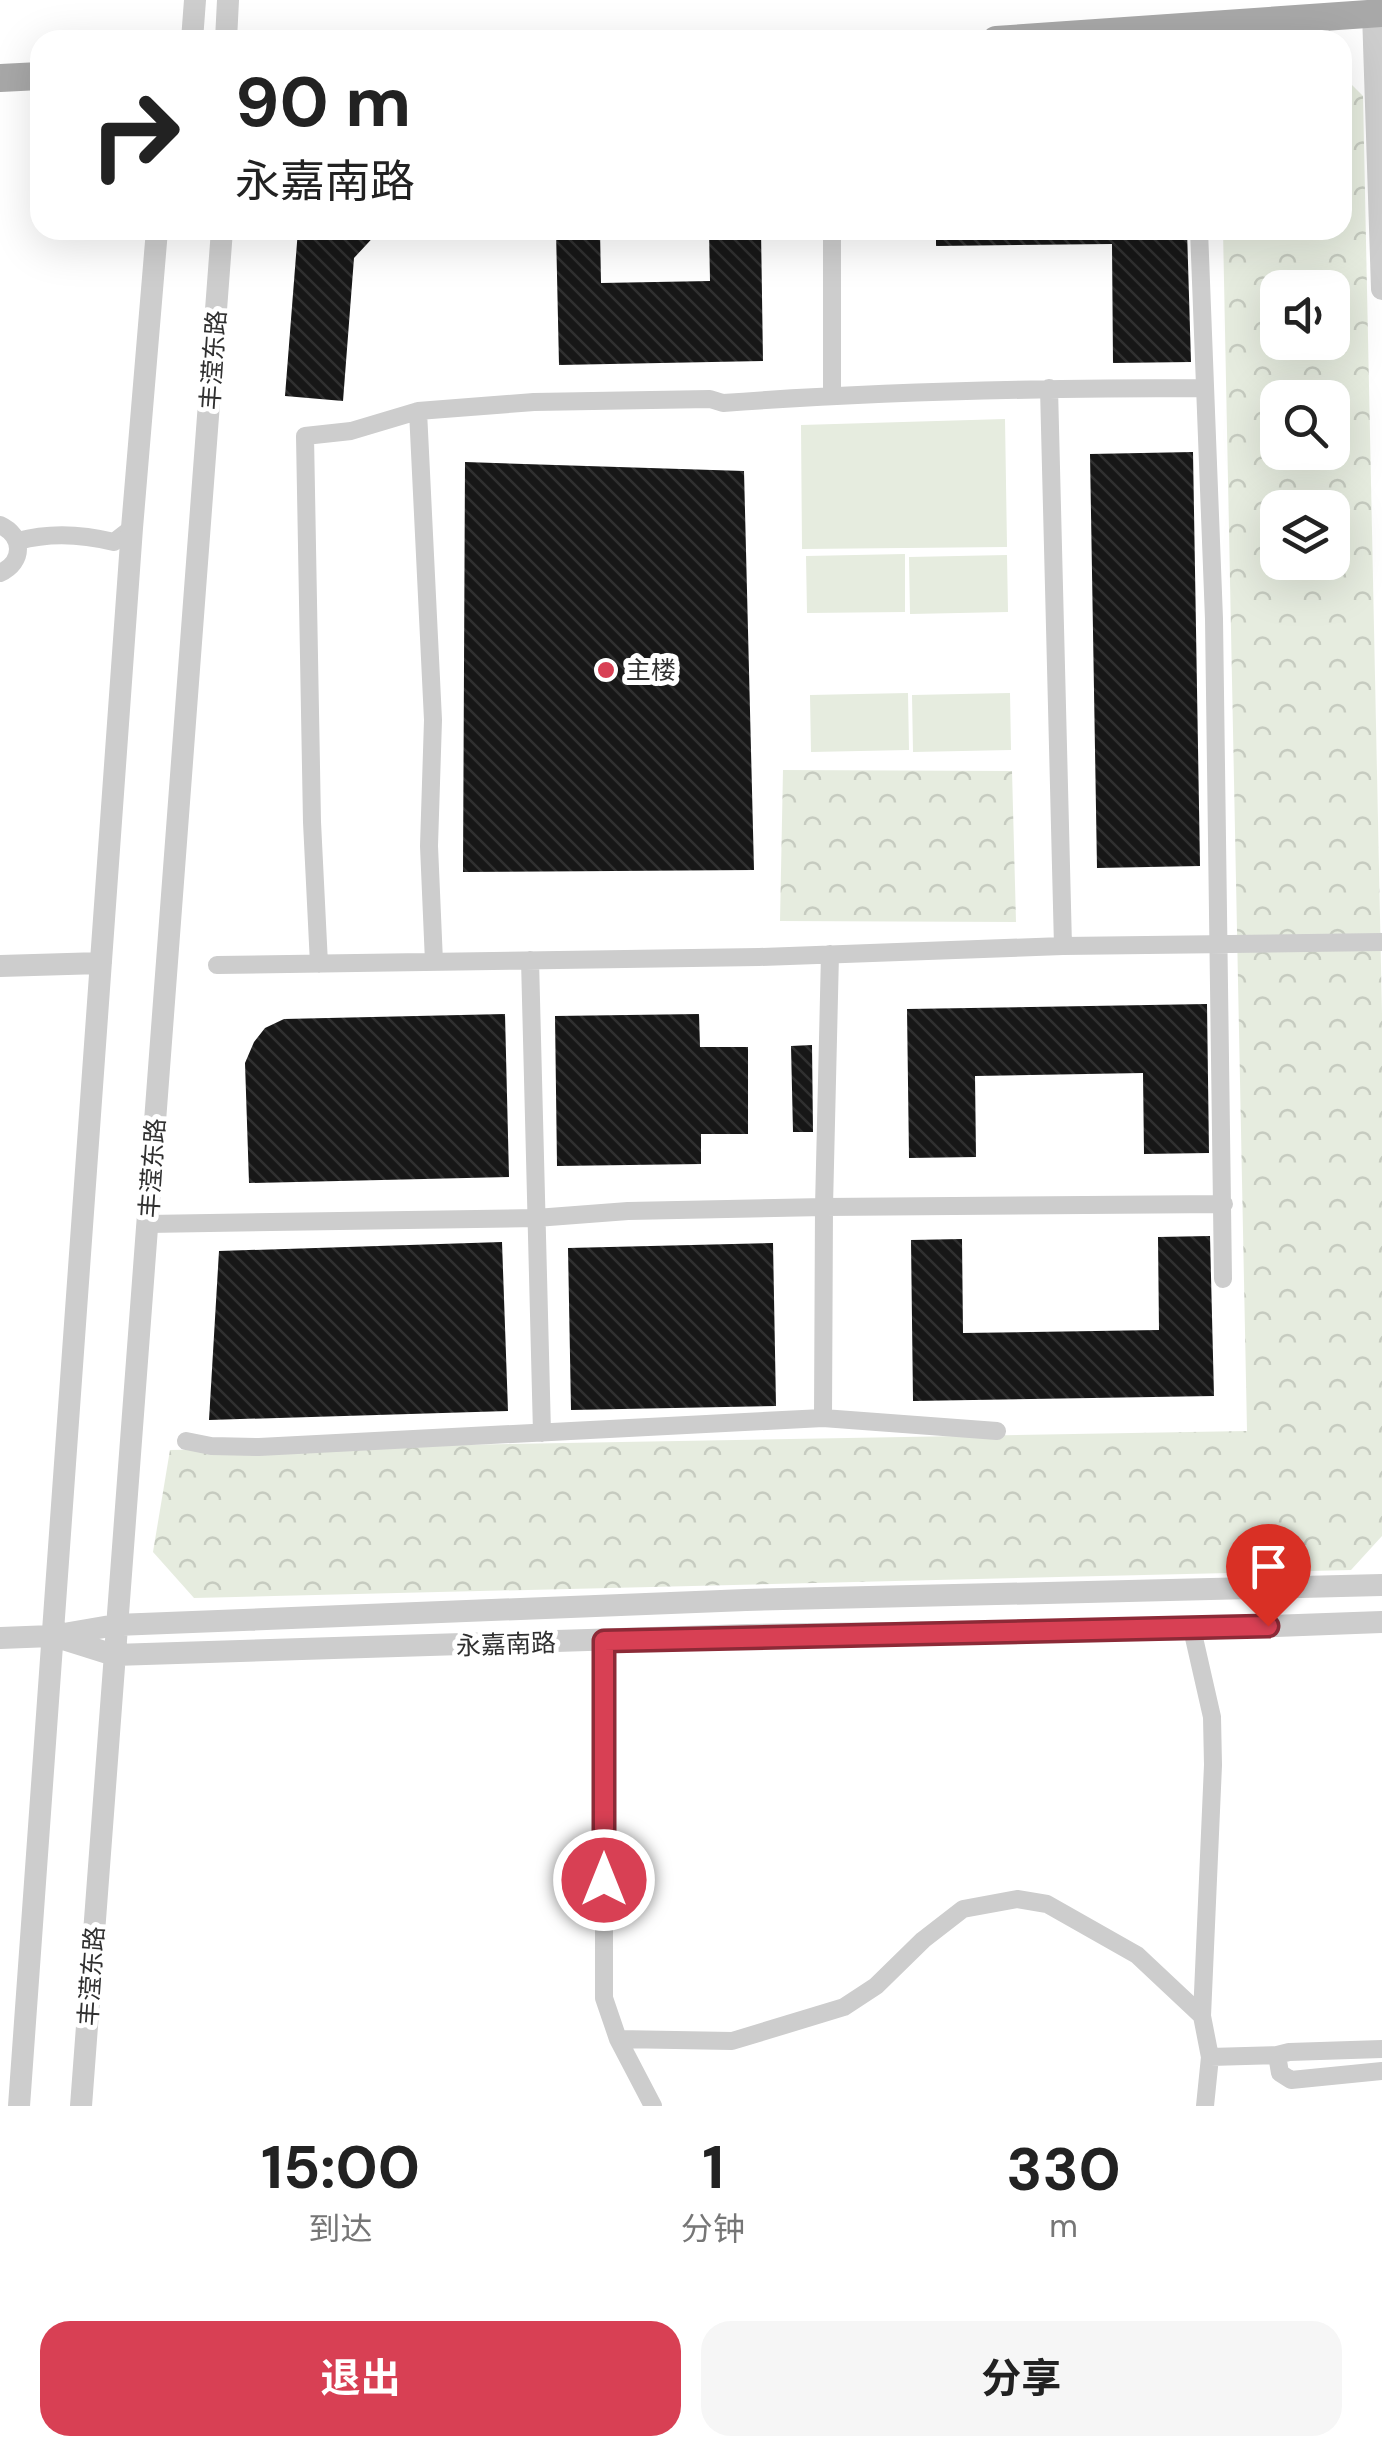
<!DOCTYPE html>
<html lang="zh">
<head>
<meta charset="utf-8">
<style>
	body { margin:0; font-family:"DM Sans","Noto Sans SC",sans-serif; background:#f6f6f6; color:#222; height:100vh; display:flex; flex-direction:column; font-size:38px; white-space:nowrap }
	* { box-sizing:border-box; margin:0 }
	p { font-size:32px; color:#767676 }
	.icon { flex:none; width:55px; height:55px; fill:none; stroke:currentColor; stroke-width:2; stroke-linecap:round; stroke-linejoin:round }
	.map { position:relative; height:2106px; overflow:hidden }
	.side { display:flex; flex-direction:column; background:#fff; flex:1 }
	.side>* { flex:none }
	.banner { position:absolute; left:30px; top:30px; width:1322px; height:210px; border-radius:30px; box-shadow:0 10px 40px #0002; background:#fff; color:#222; overflow:hidden }
	.fabs { position:absolute; left:1260px; top:270px; display:grid; gap:20px }
	.fabs a { display:grid; place-items:center; width:90px; height:90px; border-radius:20px; background:#fff; box-shadow:0 10px 40px #0002; font-size:50px }
	.pin { position:absolute; display:grid; place-items:center; width:85px; height:85px; color:#fff; margin:-102px -42px; border-radius:50% 50% 50% 0; rotate:-45deg; box-shadow:0 0 10px #0007 }
	.pin .icon { rotate:45deg }
	.me { position:absolute; width:110px; margin:-55px; rotate:0deg; stroke-linejoin:round; filter:drop-shadow(0 0 8px #0008) }
	.turn { display:flex; align-items:center; gap:35px; height:210px; padding:0 40px; font-size:45px }
	.turn .icon { width:130px; height:130px; stroke-width:2.5 }
	.turn b { display:block; font-size:70px; line-height:85px }
	.eta { display:flex; justify-content:space-evenly; align-items:center; height:170px; text-align:center }
	.eta b { font-size:60px; font-weight:700; line-height:70px }
	.action { display:flex; gap:20px; margin-top:auto; padding:20px 40px }
	.action a { flex:1; height:115px; border-radius:30px; background:#d84054; color:#fff; font-size:40px; font-weight:700; line-height:115px; text-align:center }
	.action a+a { background:#f6f6f6; color:#222 }
	.map>svg:first-child { display:block }
	.forest { fill:url(#forest-crowns); fill-rule:evenodd }
	.garden { fill:#e6ecdf }
	.building { fill:url(#building-back-hatch) }
	.lines { fill:none; stroke-linecap:round; stroke-linejoin:round }
	.minor { stroke:#cdcdcd; stroke-width:18 }
	.tertiary { stroke:#cdcdcd; stroke-width:22 }
	.primary { stroke:#a8a8a8; stroke-width:28 }
	.route-casing { stroke:#8c2a37; stroke-width:25 }
	.route { stroke:#d84054; stroke-width:18 }
	.poi-dot { fill:#d84054; stroke:#fff; stroke-width:4 }
	.labels { text-anchor:middle; stroke-width:10; stroke-linejoin:round; paint-order:stroke }
	.street-label { font-size:25px; fill:#303030; stroke:#fff }
	.poi-label { font-size:25px; fill:#303030; stroke:#fff; text-anchor:start }
</style>
</head>
<body>
<div class="map">
<svg width="1382" height="2106" viewBox="0 0 1382 2106">
	<defs>
		<pattern id="forest-crowns" width="20" height="18" patternUnits="userSpaceOnUse" patternTransform="scale(2.5)"><rect width="20" height="18" fill="#e6ecdf"/><path d="M2 6a3 3 0 1 1 6 0M12 15a3 3 0 1 1 6 0" fill="none" stroke="#c6cbc0"/></pattern>
		<pattern id="building-back-hatch" width="6" height="6" patternUnits="userSpaceOnUse" patternTransform="scale(2.5)"><rect width="6" height="6" fill="#171717"/><path d="M-1 5l2 2M0 0l6 6M5-1l2 2" fill="none" stroke="#303030"/></pattern>
	</defs>
	<rect width="100%" height="100%" fill="#fff"/>
	<path class="forest" d="M1343 76 1363 96 1382 1014V1536L1351 1570 194 1598 153 1552 170 1450 1247 1431 1223 230H1342ZM1278 288H1332V342H1278ZM1278 398H1332V452H1278ZM1278 508H1332V562H1278Z
		M783 770 1012 771 1016 922 780 921Z"/>
	<path class="garden" d="M1005 419 1007 547 802 549 801 425Z
		M905 554V612L807 613 806 556Z
		M1007 555 1008 612 910 614 909 557Z
		M908 693 909 750 811 752 810 695Z
		M1010 693 1011 750 913 752 912 695Z"/>
	<path class="building" d="M298 230H380L354 258 343 401 285 396Z
		M556 230H600L601 283 710 281 709 230H761L763 361 559 365Z
		M936 230H1187L1191 362 1113 363 1112 244 936 246Z
		M1193 452 1200 866 1097 868 1090 454Z
		M465 462 744 471 754 870 463 872Z
		M1207 1004 1209 1153 1144 1154 1143 1073 975 1076 976 1157 909 1158 907 1009Z
		M505 1014 509 1177 249 1183 245 1063 254 1042 265 1028 284 1019Z
		M699 1014 700 1047H748V1134H701V1164L557 1166 555 1016Z
		M812 1045 813 1132H793L791 1046Z
		M1210 1236 1214 1396 913 1401 911 1240 962 1239 963 1333 1159 1330 1158 1237Z
		M502 1242 508 1411 209 1420 219 1251Z
		M773 1243 776 1406 571 1410 568 1248Z"/>
	<g class="lines">
		<path class="minor" d="M832 230V395
			M1199 230 1214 619 1223 1279
			M1049 388 1063 946
			M418 411 433 720 429 846 434 962
			M0 525C24 536 24 562 0 573
			M18 541C50 532 82 534 114 542L132 528
			M530 960 542 1433
			M319 964 312 822 305 436 351 431 418 411 534 402 710 399 723 403C884 391 1044 388 1204 388
			M217 965 759 957 1063 946 1382 942
			M147 1224 536 1218 628 1211 824 1207 1224 1204
			M823 1418 824 1207 830 954
			M186 1441 211 1446 259 1447 823 1418 997 1431
			M1192 1629 1212 1717 1213 1765 1202 2016 1210 2057 1205 2106
			M604 1641V1998L618 2039 653 2106
			M618 2039 732 2041 844 2007 876 1986 923 1940 963 1909 1017 1899 1047 1904 1137 1955 1202 2016
			M1382 2049 1289 2052 1277 2055 1280 2073 1291 2080 1382 2071
			M1210 2057 1277 2055"/>
		<path class="tertiary" d="M1373 13 1382 289
			M192 40 195 0
			M226 40 228 0
			M0 966 101 963
			M0 1638 52 1636 116 1625 746 1600 1382 1585
			M60 1638 114 1655 748 1635 1192 1629 1382 1622
			M19 2106 132 528 157 230
			M81 2106 222 230"/>
		<path class="primary" d="M996 40 1382 13
			M0 78 40 76"/>
	</g>
	<g class="lines">
		<defs>
			<path id="route" d="M604 1880V1641L1268 1626"/>
		</defs>
		<use href="#route" class="route-casing"/>
		<use href="#route" class="route"/>
	</g>
	<circle class="poi-dot" cx="606" cy="670" r="10"/>
	<g class="labels">
		<g class="street-label">
			<text transform="translate(213 360) rotate(-86)" y="9">丰滢东路</text>
			<text transform="translate(152 1168) rotate(-86)" y="9">丰滢东路</text>
			<text transform="translate(506 1644) rotate(-2)" y="9">永嘉南路</text>
			<text transform="translate(91 1976) rotate(-86)" y="9">丰滢东路</text>
		</g>
		<g class="poi-label">
			<text x="626" y="679">主楼</text>
		</g>
	</g>
</svg>
<div class="fabs">
<a><svg class="icon" aria-label="sound" viewBox="0 0 24 24"><path d="M4 9h4l5-4v14l-5-4H4zM17 9q2 3 0 6"/></svg></a>
<a><svg class="icon" aria-label="search" viewBox="0 0 24 24"><circle cx="10" cy="10" r="6"/><path d="M15 15l6 6"/></svg></a>
<a><svg class="icon" aria-label="layers" viewBox="0 0 24 24"><path d="M12 4l9 5-9 5-9-5zM3 14l9 5 9-5"/></svg></a>
</div>
<div class="pin" style="left:1268px;top:1626px;background:#d93025"><svg class="icon" aria-label="arrive" viewBox="0 0 24 24"><path d="M6 21V4h12l-3 4 3 4H6"/></svg></div>
<svg class="me" style="left:604px;top:1880px" viewBox="-20 -20 40 40"><circle r="17" fill="#d84054" stroke="#fff" stroke-width="3"/><path d="M0-11L8 9 0 5-8 9z" fill="#fff"/></svg>
<div class="banner">
<div class="turn"><svg class="icon" aria-label="right" viewBox="0 0 24 24"><path d="M7 20v-9h11M14 6l5 5-5 5"/></svg><div><b>90 m</b>永嘉南路</div></div>
</div>
</div>
<section class="side">
<div class="eta">
<div><b>15:00</b><p>到达</p></div>
<div><b>1</b><p>分钟</p></div>
<div><b>330</b><p>m</p></div>
</div>
<div class="action"><a>退出</a><a>分享</a></div>
</section>
</body>
</html>
